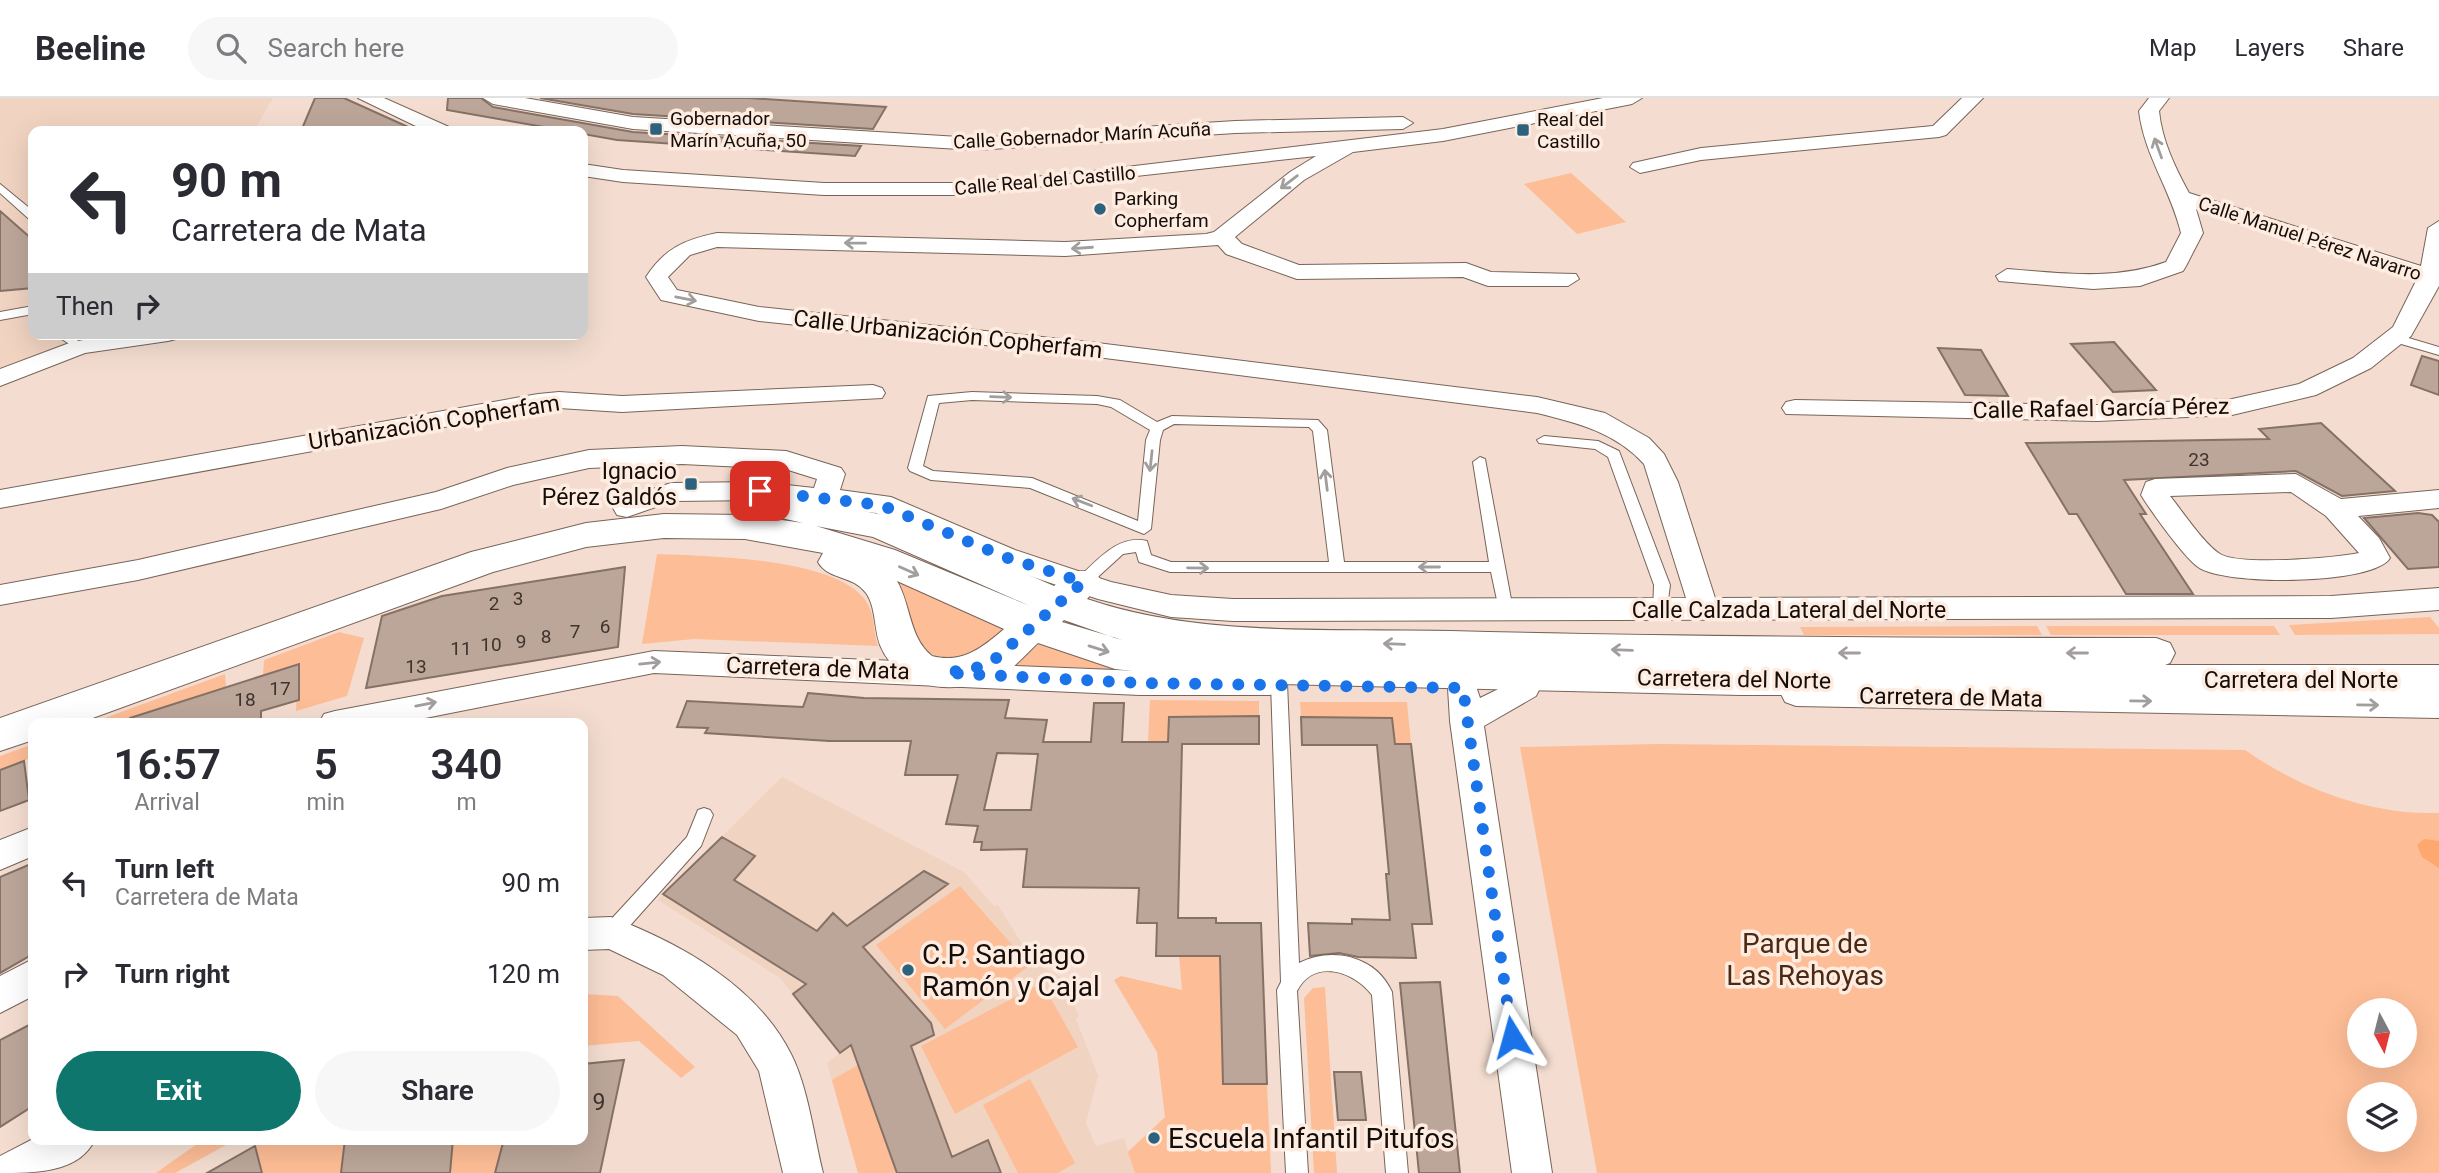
<!DOCTYPE html>
<html lang="en">
<head>
<meta charset="utf-8">
<style>
	body { margin:0; font-family:Roboto,sans-serif; background:#f7f7f7; color:#2b2b33; height:100vh; display:flex; flex-direction:column; font-size:26px; white-space:nowrap }
	* { box-sizing:border-box; margin:0 }
	p { font-size:23px; color:#7c7c81 }
	.icon { flex:none; width:38px; height:38px; fill:none; stroke:currentColor; stroke-width:2; stroke-linecap:round; stroke-linejoin:round }
	.map { position:relative; flex:1; overflow:hidden }
	.drawer { position:absolute; left:28px; top:620px; width:560px; height:427px; display:flex; flex-direction:column; background:#fff; border-radius:14px; box-shadow:0 7px 28px #0002 }
	.drawer>* { flex:none }
	.banner { position:absolute; left:28px; top:28px; width:560px; height:214px; border-radius:14px; box-shadow:0 7px 28px #0002; background:#fff; color:#2b2b33; overflow:hidden }
	.needle { width:46px; rotate:173deg }
	.fabs { position:absolute; left:2347px; top:900px; display:grid; gap:14px }
	.fabs a { display:grid; place-items:center; width:70px; height:70px; border-radius:50%; background:#fff; box-shadow:0 7px 28px #0002; font-size:35px }
	.pin { position:absolute; display:grid; place-items:center; width:60px; height:60px; color:#fff; margin:-30px; border-radius:14px; box-shadow:0 4px 10px #0006 }
	.me { position:absolute; width:77px; margin:-38px; rotate:352deg; stroke-linejoin:round; filter:drop-shadow(0 0 5px #0008) }
	.turn { display:flex; align-items:center; gap:24px; height:147px; padding:0 28px; font-size:32px }
	.turn .icon { width:91px; height:91px; stroke-width:2.5 }
	.turn b { display:block; font-size:49px; line-height:60px }
	.then { display:flex; align-items:center; height:66px; padding:0 28px; background:#0003; gap:14px; font-size:26px }
	.eta { display:flex; justify-content:space-evenly; align-items:center; height:119px; text-align:center }
	.eta b { font-size:42px; font-weight:600; line-height:49px }
	.button { display:flex; gap:14px; margin-top:auto; padding:14px 28px }
	.button a { flex:1; height:80px; border-radius:42px; background:#0f766e; color:#fff; font-size:28px; font-weight:600; line-height:80px; text-align:center }
	.button a+a { background:#f7f7f7; color:#2b2b33 }
	ul { padding:0; list-style:none }
	li { display:flex; align-items:center; gap:21px; height:91px; padding:0 28px }
	li div { flex:1 }
	li b { display:block; font-size:26px }
	li em { font-style:normal }
	header { display:flex; align-items:center; gap:42px; box-sizing:border-box; height:98px; padding:0 35px; background:#fff; border-bottom:2px solid #e1e1e2 }
	header strong { font-size:33px }
	nav { display:flex; gap:38px; margin-inline-start:auto; font-size:24px }
	.search { width:490px; height:63px; background:#f7f7f7; display:flex; align-items:center; gap:18px; box-sizing:border-box; padding:0 24px; border-radius:38px; color:#7c7c81; font-size:26px }
	.map>svg:first-child { display:block }
	.built { fill:#f1d3c1 }
	.green { fill:#fdbd96; fill-rule:evenodd }
	.water { fill:#fea76e }
	.building { fill:#bca699; stroke:#857165; stroke-width:2; fill-rule:evenodd }
	.lines { fill:none; stroke-linecap:round; stroke-linejoin:round }
	.service-casing { stroke:#786458; stroke-width:2 }
	.minor-casing { stroke:#786458; stroke-width:2 }
	.tertiary-casing { stroke:#786458; stroke-width:2 }
	.service { fill:#fff; fill-rule:evenodd }
	.minor { fill:#fff; fill-rule:evenodd }
	.tertiary { fill:#fff; fill-rule:evenodd }
	.oneway { stroke:#a19e9d }
	.route { stroke:#1a73e8; stroke-width:12; stroke-dasharray:0 21.6 }
	.poi-dot { fill:#2c627d; stroke:#feece1; stroke-width:2.5 }
	.labels { text-anchor:middle; stroke-width:7; stroke-linejoin:round; paint-order:stroke }
	.far-poi-label { font-size:19px; fill:#150d09; stroke:#feece1; text-anchor:start }
	.far-street-label { font-size:19px; fill:#150d09; stroke:#feece1 }
	.number-label { font-size:19px; fill:#3f332d }
	.street-label { font-size:23px; fill:#150d09; stroke:#feece1 }
	.poi-label { font-size:23px; fill:#150d09; stroke:#feece1; text-anchor:end }
	.near-number-label { font-size:23px; fill:#3f332d }
	.near-park-label { font-size:28px; fill:#4c2912; stroke:#feece1 }
	.near-poi-label { font-size:28px; fill:#150d09; stroke:#feece1; text-anchor:start }
</style>
</head>
<body>
<header>
<strong>Beeline</strong>
<div class="search"><svg class="icon" aria-label="search" viewBox="0 0 24 24"><circle cx="10" cy="10" r="6"/><path d="M15 15l6 6"/></svg>Search here</div>
<nav><a>Map</a><a>Layers</a><a>Share</a></nav>
</header>
<div class="map">
<svg width="2439" height="1075" viewBox="0 0 2439 1075">
	<rect width="100%" height="100%" fill="#f4ddd0"/>
	<path class="built" d="M0 0H273L254 33H33V236H81L64 249 0 273Z
		M782 679 964 774 994 808 998 807 1034 865 1061 879 1079 918 1076 921 1098 978 1086 1025 1096 1048 1124 1040 1128 1053 1158 1027 1182 1075H858L827 965 840 955 780 880 658 802Z"/>
	<path class="green" d="M1571 75 1626 124 1577 136 1524 86Z
		M657 456C708 458 827 460 862 498 876 513 872 530 878 548L694 541 642 546Z
		M901 484 1010 532C987 555 943 572 916 546L897 486Z
		M2430 519 2439 530V536L2295 537 2289 527Z
		M2037 528 2042 537H1804L1800 529Z
		M2046 528H2274L2280 537H2051Z
		M339 534 364 540 347 598 296 613 298 566 263 577 264 562Z
		M1040 545 1159 573H1009Z
		M225 576 226 589 128 625H91Z
		M1150 602 1259 603V618L1169 619 1168 644H1148Z
		M1300 604H1407L1411 646H1395L1392 620 1301 619Z
		M33 646V659L0 672V658Z
		M1657 646 2245 652C2301 691 2370 717 2439 715V1075H1597L1520 649ZM2359 912H2404V957H2359ZM2359 996H2404V1041H2359Z
		M960 788 1030 867 945 931 876 847Z
		M1179 858H1262L1220 882 1223 986H1267L1271 1075H1135L1128 1054 1165 1019 1157 954 1114 882 1121 878 1182 892Z
		M1042 885 1078 949 955 1016 921 948Z
		M1325 889 1337 1075H1314L1304 900 1313 890Z
		M583 896 618 898 695 969 681 980 639 943 583 948Z
		M858 967 897 1075H858L832 982Z
		M1030 981 1075 1065 1058 1075H1018L983 1007Z
		M204 1041H237L175 1075H156Z
		M271 1041H345L341 1075H262L255 1048Z
		M453 1041H504L495 1075H450Z"/>
	<path class="water" d="M2424 741 2439 743V770L2422 759 2417 747Z"/>
	<path class="building" d="M315 0H344L417 33H301Z
		M448 0H481L493 9 633 34 861 48 855 58 617 42 583 36V33H567L447 12Z
		M540 0H749L886 9 873 31 633 16Z
		M0 113 33 142V190L0 193Z
		M2114 244 2156 292 2113 294 2071 246Z
		M1938 250 1981 252 2008 298 1965 297Z
		M2422 258 2439 263V297L2411 287Z
		M2321 325 2395 393 2342 398 2296 373 2124 382 2146 416H2140L2193 496H2126L2077 416H2069L2026 345 2269 341 2259 331Z
		M2418 415 2432 417 2439 424V469L2408 471 2364 420Z
		M625 469 618 549 366 590 382 518 442 498Z
		M299 566V602L261 613V625H130V620Z
		M808 595 864 600 1009 602 1005 620 1047 622 1043 644H1091L1094 605H1124L1122 644H1168L1169 619 1259 618V646H1182L1178 820H1216V825H1261L1267 986H1223L1220 858H1156L1157 825H1137L1139 790 1023 789 1027 751 981 752 982 744H974L978 728 946 726 958 677H905L911 643H829L705 635 708 630 677 629 687 603 803 609ZM997 655 1038 656 1031 712H984Z
		M1301 619 1392 620 1395 646H1411L1432 826H1412L1416 860 1358 859 1339 855 1310 858 1308 825 1352 826V821L1390 822 1386 776H1389L1377 647H1302Z
		M24 663 29 702 0 713V672Z
		M722 739 755 758 734 782 817 833 833 815 847 828 924 773 948 786 863 849 931 925 934 937 911 948 952 1059 988 1042 1001 1075H897L851 947 840 955 793 896 806 886 663 796Z
		M33 765V856L0 875V779Z
		M1440 884 1460 1075H1419L1400 885Z
		M33 925V1008L0 1029V942Z
		M624 962 600 1075H495L504 1041H583V966Z
		M1334 974H1361L1366 1022H1338Z
		M345 1041H453L450 1075H341Z
		M255 1048 262 1075H207Z"/>
	<g class="lines">
		<defs>
			<path id="service" d="M0 86 33 113V122L29 121 0 95Z
				M33 208V216L0 222V214Z
				M54 236H69L86 249 80 253Z
				M2395 236 2439 249V257L2391 243 2389 240Z
				M972 294 1097 298 1120 302 1157 324 1172 318 1318 322 1327 332 1344 464H1489L1473 364 1480 359 1485 361 1513 512 1505 518 1500 516 1491 474H1170L1139 464 1136 454 1123 456 1088 488H1078L1075 484 1078 480C1097 463 1118 436 1147 443L1151 457 1171 464H1329L1313 333 1309 329 1174 326 1163 332 1160 342 1151 431 1144 436 1030 390 931 382 910 373 908 370 928 298ZM972 302 1097 306 1111 309 1150 332 1146 342 1138 423 1032 380 933 373 923 368 939 305Z
				M1544 338 1598 343 1619 353 1670 487 1666 517 1661 519 1653 513 1654 487 1608 359 1595 351 1539 345 1537 342Z
				M1279 579 1285 581 1287 585 1299 865C1332 848 1376 858 1392 894L1408 1075H1386L1372 897C1354 873 1314 860 1297 893L1308 1075H1286L1277 892 1281 884 1271 585 1273 581Z
				M704 710 710 712 713 717 701 748 618 841 611 843 604 841 602 835 604 829 687 739 698 712Z"/>
			<path id="minor" d="M358 0H384L449 29 452 33H426Z
				M483 0H525L633 19 976 40 1235 23 1403 19 1413 25 1403 31 1235 35 976 52 633 31 493 6Z
				M1603 0H1642L1632 6 1443 43 1353 54 1304 82 1235 139 1242 146 1299 167 1466 165 1491 174 1576 176 1579 181 1568 188H1488L1463 179 1297 181 1226 156 1218 147 1065 158 717 149 690 157 668 179 677 192 759 209 1089 244 1537 299 1605 315 1649 340 1664 356 1678 384 1715 500 2331 498 2439 490V512L2331 520 1233 523 1171 519 1098 501 995 466 876 415 760 402 673 403 627 419 617 417 613 410 617 403 671 385 760 384 814 390 817 381 785 371 682 366 589 370 513 387 441 411 138 482 0 507V487L138 462 436 394 507 370 589 352 682 348 786 353 841 370 845 376 840 392 891 399 1015 452 1111 484 1171 497 1233 501 1686 500 1644 366C1615 334 1577 325 1537 315L1089 258 759 223 661 202 646 179C665 150 684 142 717 135L1065 144 1206 136 1214 134 1290 74 1316 58 965 97H824L623 84 583 78V66L623 72 824 85H965L1068 76 1443 31Z
				M1962 0H1983L1946 37 1939 39 1701 62 1640 75 1630 69 1633 65 1701 50 1933 28Z
				M2149 0H2169L2159 13C2162 43 2175 69 2189 95L2421 168 2428 130 2439 123V188L2411 238 2371 270 2316 297 2232 317 2097 323 1786 316 1782 310 1786 304 1795 302 2097 307 2232 301 2299 286 2353 260 2393 229 2417 181 2196 111 2203 135 2186 168 2183 173 2140 188 2093 191 1999 183 1996 178 2007 171C2061 175 2114 183 2166 164L2181 135C2171 92 2144 57 2139 13Z
				M118 236H180L176 241 168 243 85 255 0 288V271L72 244Z
				M873 287 882 290 885 295 882 300 622 314 559 310 538 312 0 410V392L538 296 559 294 622 298Z
				M2296 376 2341 401 2439 392V410L2358 418 2379 440 2390 460C2374 487 2223 488 2198 469 2183 458 2151 413 2141 397L2146 384 2155 381ZM2291 394 2326 418 2359 455C2334 460 2240 468 2220 456 2204 446 2183 414 2170 398Z
				M654 553 1140 573H1270L1281 577 1285 585 1281 593 1270 597H1140L654 575 400 625H319L324 616 335 613Z
				M1463 578 1474 582 1480 600 1525 578 1536 582 1540 590 1536 598 1484 628 1552 1075H1512L1450 623 1448 590 1452 582Z
				M1796 584 2439 596V620L1796 608 1785 604 1781 596 1785 588Z
				M33 729V758L0 772V742Z
				M611 819C680 845 757 888 791 956 808 989 814 1039 823 1075H783L759 973 737 937 663 877 609 851 583 852V820Z
				M33 861V898L0 915V878Z
				M33 1041H95C80 1075 34 1075 0 1075V1058Z"/>
			<path id="tertiary" d="M776 396 894 419 1054 488C1069 476 1077 469 1096 475L1102 484 1087 501C1201 540 1331 530 1451 533 1686 539 1921 540 2156 540L2170 545 2175 555 2170 565 2165 567H2439V597H1740L1234 585 1115 571 1038 545C1028 554 1017 567 1006 574 964 598 901 597 880 547 874 531 876 509 866 495 853 477 828 482 818 464L823 455 745 441 664 440 586 449 493 474 79 625H33V642L0 653V620L471 454 586 425 664 416 745 417 803 425 764 416 758 408 764 400ZM816 428 873 439 1030 508 895 452ZM897 483 1004 531C982 550 962 566 932 558 909 540 911 507 897 483ZM1064 522 1115 540 1123 542 1062 524Z"/>
		</defs>
		<use href="#service" class="service-casing"/>
		<use href="#minor" class="minor-casing"/>
		<use href="#tertiary" class="tertiary-casing"/>
		<use href="#service" class="service"/>
		<use href="#minor" class="minor"/>
		<use href="#tertiary" class="tertiary"/>
	</g>
	<defs><path id="oneway-shaft" d="M-6 0H5M1.5-3L5.5 0L1.5 3" fill="none" stroke-width="1.6" stroke-linecap="round" stroke-linejoin="round" transform="scale(1.75)"/></defs>
	<g class="oneway">
		<use href="#oneway-shaft" transform="translate(2158 50) rotate(-110)"/>
		<use href="#oneway-shaft" transform="translate(1289 84) rotate(143)"/>
		<use href="#oneway-shaft" transform="translate(855 145) rotate(-179)"/>
		<use href="#oneway-shaft" transform="translate(1082 150) rotate(176)"/>
		<use href="#oneway-shaft" transform="translate(686 201) rotate(11)"/>
		<use href="#oneway-shaft" transform="translate(1001 299) rotate(2)"/>
		<use href="#oneway-shaft" transform="translate(1151 363) rotate(96)"/>
		<use href="#oneway-shaft" transform="translate(1326 382) rotate(-97)"/>
		<use href="#oneway-shaft" transform="translate(1082 404) rotate(-159)"/>
		<use href="#oneway-shaft" transform="translate(1429 469) rotate(180)"/>
		<use href="#oneway-shaft" transform="translate(1198 470) rotate(1)"/>
		<use href="#oneway-shaft" transform="translate(909 473) rotate(24)"/>
		<use href="#oneway-shaft" transform="translate(1394 546) rotate(-178)"/>
		<use href="#oneway-shaft" transform="translate(1099 551) rotate(17)"/>
		<use href="#oneway-shaft" transform="translate(1622 552) rotate(-178)"/>
		<use href="#oneway-shaft" transform="translate(1849 555) rotate(-180)"/>
		<use href="#oneway-shaft" transform="translate(2077 555) rotate(-180)"/>
		<use href="#oneway-shaft" transform="translate(650 565) rotate(-6)"/>
		<use href="#oneway-shaft" transform="translate(2141 603) rotate(1)"/>
		<use href="#oneway-shaft" transform="translate(426 606) rotate(-11)"/>
		<use href="#oneway-shaft" transform="translate(2368 607) rotate(1)"/>
	</g>
	<g class="lines">
		<path class="route" d="M760 393 881 407 1005 459 1083 484 994 562 979 569 946 575 1140 585 1463 590 1512 939"/>
	</g>
	<g class="poi-dot">
		<rect x="649" y="24" width="14" height="14" rx="3.5"/>
		<rect x="1516" y="25" width="14" height="14" rx="3.5"/>
		<circle cx="1100" cy="111" r="7"/>
		<rect x="684" y="379" width="14" height="14" rx="3.5"/>
		<circle cx="908" cy="872" r="7"/>
		<circle cx="1154" cy="1040" r="7"/>
	</g>
	<g class="labels">
		<g class="far-poi-label">
			<text x="670" y="27">Gobernador<tspan x="670" dy="22">Marín Acuña, 50</tspan></text>
			<text x="1537" y="28">Real del<tspan x="1537" dy="22">Castillo</tspan></text>
			<text x="1114" y="107">Parking<tspan x="1114" dy="22">Copherfam</tspan></text>
		</g>
		<g class="far-street-label">
			<text transform="translate(1082 37) rotate(-3)" y="7">Calle Gobernador Marín Acuña</text>
			<text transform="translate(1045 82) rotate(-5)" y="7">Calle Real del Castillo</text>
			<text transform="translate(2310 140) rotate(18)" y="7">Calle Manuel Pérez Navarro</text>
		</g>
		<g class="number-label">
			<text x="2199" y="368">23</text>
			<text x="518" y="507">3</text>
			<text x="494" y="512">2</text>
			<text x="605" y="535">6</text>
			<text x="575" y="540">7</text>
			<text x="546" y="545">8</text>
			<text x="521" y="550">9</text>
			<text x="491" y="553">10</text>
			<text x="461" y="557">11</text>
			<text x="416" y="575">13</text>
			<text x="280" y="597">17</text>
			<text x="245" y="608">18</text>
		</g>
		<g class="street-label">
			<text transform="translate(948 236) rotate(6)" y="8">Calle Urbanización Copherfam</text>
			<text transform="translate(2101 310) rotate(-1)" y="8">Calle Rafael García Pérez</text>
			<text transform="translate(434 324) rotate(-9)" y="8">Urbanización Copherfam</text>
			<text x="1789" y="520">Calle Calzada Lateral del Norte</text>
			<text transform="translate(818 570) rotate(2)" y="8">Carretera de Mata</text>
			<text transform="translate(1734 581) rotate(1)" y="8">Carretera del Norte</text>
			<text x="2301" y="590">Carretera del Norte</text>
			<text transform="translate(1951 599) rotate(1)" y="8">Carretera de Mata</text>
		</g>
		<g class="poi-label">
			<text x="677" y="381">Ignacio<tspan x="677" dy="26">Pérez Galdós</tspan></text>
		</g>
		<g class="near-number-label">
			<text x="599" y="1012">9</text>
		</g>
		<g class="near-park-label">
			<text x="1805" y="855">Parque de<tspan x="1805" dy="32">Las Rehoyas</tspan></text>
		</g>
		<g class="near-poi-label">
			<text x="922" y="866">C.P. Santiago<tspan x="922" dy="32">Ramón y Cajal</tspan></text>
			<text x="1168" y="1050">Escuela Infantil Pitufos</text>
		</g>
	</g>
</svg>
<div class="fabs">
<a><svg class="needle" viewBox="-14 -14 28 28"><path d="M0-13l5 13h-10z" fill="#e53935"/><path d="M0 13l5-13h-10z" fill="#7c7c81"/></svg></a>
<a><svg class="icon" aria-label="layers" viewBox="0 0 24 24"><path d="M12 4l9 5-9 5-9-5zM3 14l9 5 9-5"/></svg></a>
</div>
<div class="pin" style="left:760px;top:393px;background:#d93025"><svg class="icon" aria-label="arrive" viewBox="0 0 24 24"><path d="M6 21V4h12l-3 4 3 4H6"/></svg></div>
<svg class="me" style="left:1512px;top:939px" viewBox="-20 -20 40 40"><path d="M0-17L14 15 0 8-14 15z" fill="#1a73e8" stroke="#fff" stroke-width="4"/></svg>
<div class="banner">
<div class="turn"><svg class="icon" aria-label="left" viewBox="0 0 24 24"><path d="M17 20v-9H6M10 6l-5 5 5 5"/></svg><div><b>90 m</b>Carretera de Mata</div></div>
<div class="then">Then<svg class="icon" aria-label="right" viewBox="0 0 24 24"><path d="M7 20v-9h11M14 6l5 5-5 5"/></svg></div>
</div>
<section class="drawer">
<div class="eta">
<div><b>16:57</b><p>Arrival</p></div>
<div><b>5</b><p>min</p></div>
<div><b>340</b><p>m</p></div>
</div>
<ul>
<li><svg class="icon" aria-label="left" viewBox="0 0 24 24"><path d="M17 20v-9H6M10 6l-5 5 5 5"/></svg><div><b>Turn left</b><p>Carretera de Mata</p></div><em>90 m</em></li>
<li><svg class="icon" aria-label="right" viewBox="0 0 24 24"><path d="M7 20v-9h11M14 6l5 5-5 5"/></svg><div><b>Turn right</b></div><em>120 m</em></li>
</ul>
<div class="button"><a>Exit</a><a>Share</a></div>
</section>
</div>
</body>
</html>
